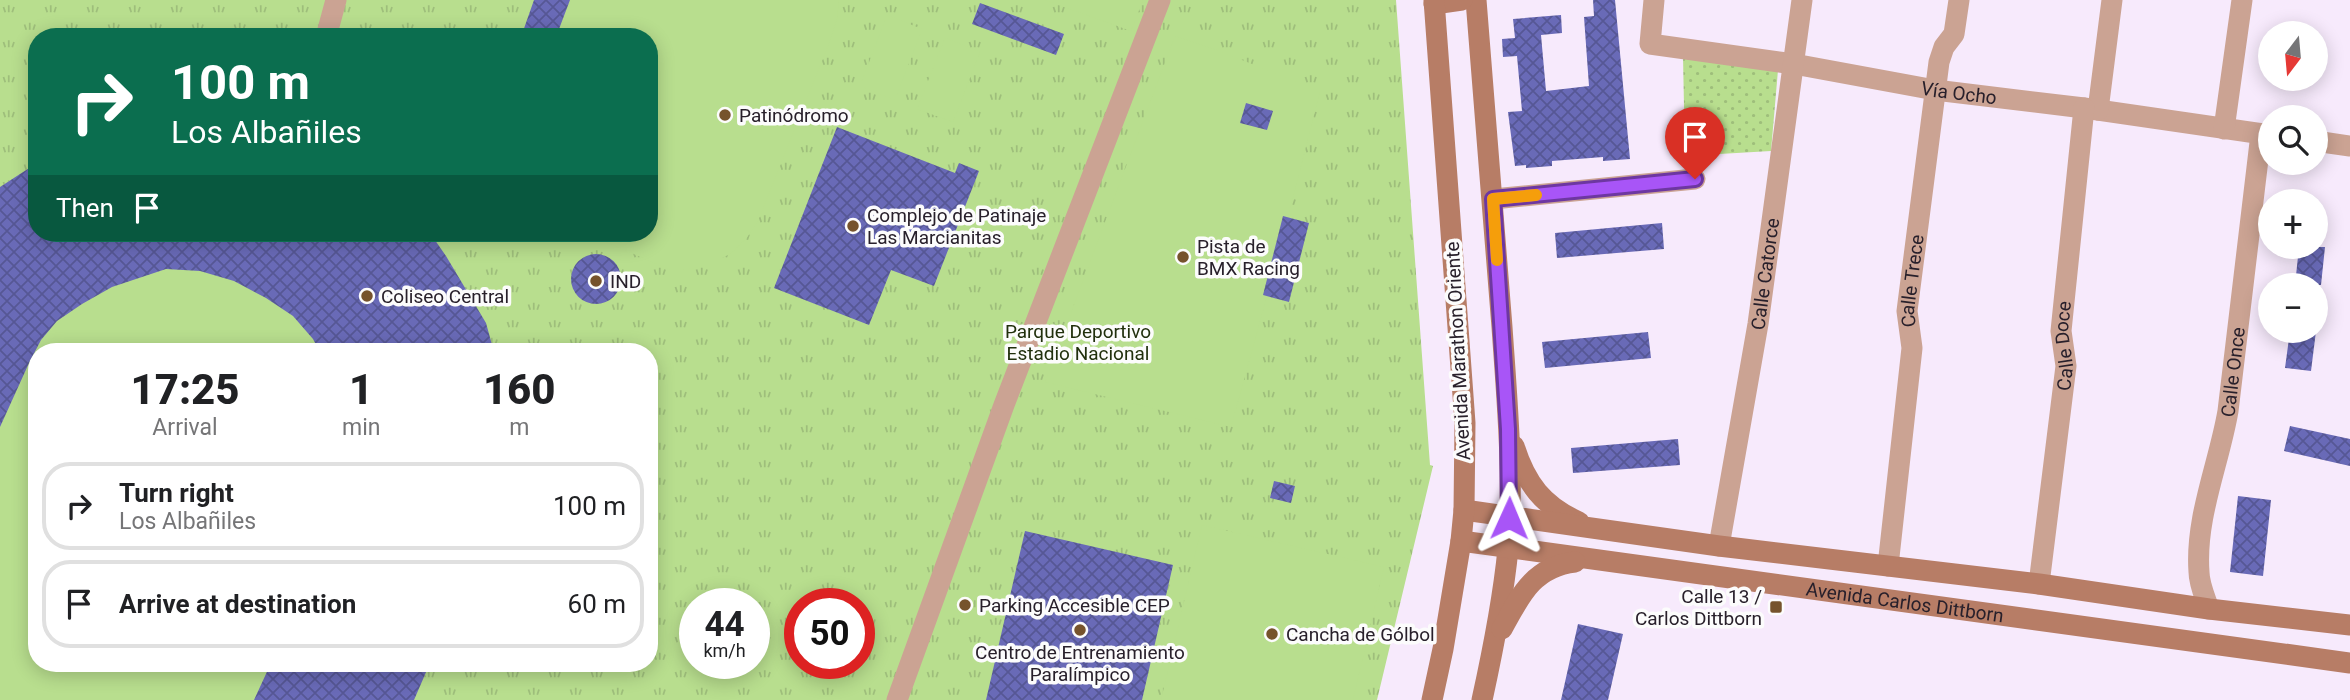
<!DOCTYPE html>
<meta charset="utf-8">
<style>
body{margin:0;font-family:Roboto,sans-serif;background:#f6f6f6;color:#202124;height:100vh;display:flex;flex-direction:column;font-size:26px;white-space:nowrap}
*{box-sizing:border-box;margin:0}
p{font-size:23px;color:#757577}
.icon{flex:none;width:38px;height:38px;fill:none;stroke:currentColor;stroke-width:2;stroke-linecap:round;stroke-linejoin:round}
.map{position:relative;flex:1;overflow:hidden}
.drawer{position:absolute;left:28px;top:343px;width:630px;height:329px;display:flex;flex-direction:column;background:#fff;border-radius:28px;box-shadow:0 4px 18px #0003}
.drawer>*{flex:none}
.top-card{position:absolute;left:28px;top:28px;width:630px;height:214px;border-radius:28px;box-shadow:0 4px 18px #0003;background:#0b6e4f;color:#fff;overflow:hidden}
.needle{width:46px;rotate:196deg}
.fabs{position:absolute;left:2258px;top:21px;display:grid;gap:14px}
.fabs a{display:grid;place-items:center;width:70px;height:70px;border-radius:50%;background:#fff;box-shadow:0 4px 18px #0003;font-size:35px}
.speed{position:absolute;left:679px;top:588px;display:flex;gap:14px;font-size:35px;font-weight:700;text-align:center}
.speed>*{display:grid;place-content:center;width:91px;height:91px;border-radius:50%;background:#fff;box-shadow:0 4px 18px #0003;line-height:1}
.speed small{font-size:18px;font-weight:400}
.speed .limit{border:10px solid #d22;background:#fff;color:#111}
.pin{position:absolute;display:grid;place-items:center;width:60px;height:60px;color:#fff;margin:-72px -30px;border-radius:50% 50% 50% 0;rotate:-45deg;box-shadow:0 0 7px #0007}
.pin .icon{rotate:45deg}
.me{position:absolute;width:77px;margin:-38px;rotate:1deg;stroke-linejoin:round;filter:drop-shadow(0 0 5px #0008)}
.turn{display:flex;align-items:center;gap:24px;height:147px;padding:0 28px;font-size:32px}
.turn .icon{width:91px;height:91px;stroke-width:2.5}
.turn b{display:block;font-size:49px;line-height:60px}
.then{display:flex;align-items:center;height:66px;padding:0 28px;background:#0003;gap:14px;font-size:26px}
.eta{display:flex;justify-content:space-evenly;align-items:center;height:119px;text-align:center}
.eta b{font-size:42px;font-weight:800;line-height:49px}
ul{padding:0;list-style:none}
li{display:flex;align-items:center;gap:21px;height:88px;margin:0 14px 10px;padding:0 14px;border:4px solid #e0e0e0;border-radius:28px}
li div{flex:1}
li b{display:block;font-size:26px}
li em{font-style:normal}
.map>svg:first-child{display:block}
.grass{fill:url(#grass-dots)}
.park{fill:url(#park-tufts);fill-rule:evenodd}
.pitch{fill:#b8de8e}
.building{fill:url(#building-cross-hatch)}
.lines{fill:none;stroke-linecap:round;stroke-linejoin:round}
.street{stroke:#cba393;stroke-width:21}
.secondary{stroke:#b77d66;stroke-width:21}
.route-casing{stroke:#6d37a1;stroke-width:18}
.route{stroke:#a855f7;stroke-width:12}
.slow{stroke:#f59e0b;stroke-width:12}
.poi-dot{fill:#76532c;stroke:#fcfcfc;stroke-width:2.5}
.labels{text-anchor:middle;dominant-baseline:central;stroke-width:7;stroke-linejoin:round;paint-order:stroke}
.street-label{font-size:19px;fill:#28202b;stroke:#fcfcfc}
.poi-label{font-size:19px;fill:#28202b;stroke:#fcfcfc;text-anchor:start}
.park-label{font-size:19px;fill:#21300d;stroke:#fcfcfc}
</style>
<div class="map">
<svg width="2350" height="700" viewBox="0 0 2350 700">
<defs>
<pattern id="grass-dots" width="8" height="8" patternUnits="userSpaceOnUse" patternTransform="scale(1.75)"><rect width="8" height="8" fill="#b8de8e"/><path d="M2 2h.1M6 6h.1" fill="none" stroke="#9ebe7b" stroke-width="1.8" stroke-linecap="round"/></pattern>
<pattern id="park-tufts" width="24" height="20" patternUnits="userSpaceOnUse" patternTransform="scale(1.75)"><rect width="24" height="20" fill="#b8de8e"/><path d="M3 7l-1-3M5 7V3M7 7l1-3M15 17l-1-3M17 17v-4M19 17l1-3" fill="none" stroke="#9ebe7b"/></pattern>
<pattern id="building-cross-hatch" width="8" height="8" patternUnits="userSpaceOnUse" patternTransform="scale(1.75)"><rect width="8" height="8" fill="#696ab7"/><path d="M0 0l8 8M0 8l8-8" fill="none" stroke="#565795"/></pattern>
</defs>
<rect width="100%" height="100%" fill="#f7eafc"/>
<path class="grass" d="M1683,56l95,14 -7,81 -86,5z"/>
<path class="park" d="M0,0h1396l34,465 3,1 -56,234h-1377zM37,37h612v196h-612zM37,352h612v311h-612zM695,604h59v59h-59zM800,604h59v59h-59z"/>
<path class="pitch" d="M571,0h268l-2,19 -9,27 -70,175 -12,18 -16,15 -24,12 -23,4h-13l-84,-37h63v-196h-91z
M1045,0h98l-12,31z
M887,15l35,14 -27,71 -35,-14z
M1175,36l42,14 103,41 -32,127 -25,77 4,1 -36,131 -186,-45z
M945,38l35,14 -27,70 -36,-13z
M37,163v70h393l16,23 40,67 8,29h-457v311h393l-16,37h-414v-513z
M1202,525l182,42 -31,133h-192z"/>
<path class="building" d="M534,0h36l-14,37h-35z
M1593,0h22l15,159 -27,2v-4l-51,4v5l-26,2v-3l-11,1 -7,-54 14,-1 -5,-55 -14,1 -1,-18 13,-1 -2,-19 48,-4 1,18 -21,2 5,56 43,-5 -5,-69 10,-1z
M980,3l84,31 -8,21 -84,-31z
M1246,103l27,8 -6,19 -27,-7z
M837,127l118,46 4,-10 20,8 -45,115 -43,-16 -22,55 -95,-37z
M37,163v70h393l16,23 40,67 8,29h-174l-7,-13 -20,-23 -27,-18 -32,-17 -34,-10 -34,-2 -54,18 -30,17 -25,17 -16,19 -12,23 -29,64v-240z
M1283,216l26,7 -20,79 -26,-7z
M1662,223l2,26 -107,9 -2,-25z
M2299,247h26l-4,38h-26z
M571 279a25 25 0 1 1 50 0a25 25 0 1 1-50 0Z
M2290,331h26l-5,40 -26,-3z
M1648,332l3,26 -106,10 -3,-26z
M2290,426l60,13v27l-66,-15z
M1678,439l2,26 -107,8 -2,-25z
M1274,481l21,5 -4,17 -21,-5z
M2238,496l33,4 -8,76 -33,-4z
M1025,531l148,34 -31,135h-156z
M1578,624l45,10 -15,66h-47z
M271,663h159l-16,37h-160z"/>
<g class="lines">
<g class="street">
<path id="s1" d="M1654,0l-4,44 144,20 141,26 149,18 186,27"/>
<path d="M326,37l10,-37"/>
<path d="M2098,110l14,-110"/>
<path d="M2224,129l18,-129"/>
<path d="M2315,141l35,5"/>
<path d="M1493,199l202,-20"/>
<path id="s2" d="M1719,546l39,-222 44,-324"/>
<path id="s3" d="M1888,566l24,-218 -5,-37 32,-249 5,-15 10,-13 5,-34"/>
<path id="s4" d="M2039,584l27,-218 -5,-35 23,-223"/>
<path id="s5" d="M2209,609c-4,-12 -10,-25 -10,-37 -4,-55 20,-108 29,-161l33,-277"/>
<path d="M897,700l107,-295 156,-405"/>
</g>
<g class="secondary">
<path d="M1476,0c9,109 18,218 26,327 5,74 12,148 6,222 -5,51 -15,101 -26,151"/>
<path d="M1434,4l28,-4"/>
<path d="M1514,446c12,38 29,60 65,76"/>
<path d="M1464,510l255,36 320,38 170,25 141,16"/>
<path id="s6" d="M1461,541l889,122"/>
<path d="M1502,629c18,-33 31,-62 73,-67"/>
<path d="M1432,700l11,-51 18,-108 3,-31 1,-87 -31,-423"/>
</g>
</g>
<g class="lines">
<g class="route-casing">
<path id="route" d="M1509,518l-1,-89 -15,-230 202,-20"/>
</g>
<use href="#route" class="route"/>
<path class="slow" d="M1497,260l-4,-61 43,-4"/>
</g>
<g class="poi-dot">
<circle cx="725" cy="115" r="7"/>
<circle cx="853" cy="226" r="7"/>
<circle cx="1183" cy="257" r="7"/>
<circle cx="596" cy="281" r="7"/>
<circle cx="367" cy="296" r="7"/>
<circle cx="965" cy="605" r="7"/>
<rect x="1769" y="600" width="14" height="14" rx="3.5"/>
<circle cx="1080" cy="630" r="7"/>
<circle cx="1272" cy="634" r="7"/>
</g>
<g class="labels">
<g class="street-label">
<text stroke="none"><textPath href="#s1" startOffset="357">Vía Ocho</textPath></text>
<text stroke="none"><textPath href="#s2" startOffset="276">Calle Catorce</textPath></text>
<text stroke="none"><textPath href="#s3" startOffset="287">Calle Trece</textPath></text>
<text stroke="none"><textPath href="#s4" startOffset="240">Calle Doce</textPath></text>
<text transform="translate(1458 351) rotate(-93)">Avenida Marathon Oriente</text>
<text stroke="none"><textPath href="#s5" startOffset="242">Calle Once</textPath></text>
<text stroke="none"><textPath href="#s6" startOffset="448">Avenida Carlos Dittborn</textPath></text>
</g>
<g class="poi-label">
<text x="739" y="115">Patinódromo</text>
<text x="867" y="215">Complejo de Patinaje<tspan x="867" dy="22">Las Marcianitas</tspan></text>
<text x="1197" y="246">Pista de<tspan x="1197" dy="22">BMX Racing</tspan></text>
<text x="610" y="281">IND</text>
<text x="381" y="296">Coliseo Central</text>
<text x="1762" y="596" text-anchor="end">Calle 13 /<tspan x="1762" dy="22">Carlos Dittborn</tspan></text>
<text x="979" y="605">Parking Accesible CEP</text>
<text x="1286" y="634">Cancha de Gólbol</text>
<text x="1080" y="652" text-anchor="middle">Centro de Entrenamiento<tspan x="1080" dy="22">Paralímpico</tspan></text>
</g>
<g class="park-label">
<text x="1078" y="331">Parque Deportivo<tspan x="1078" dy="22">Estadio Nacional</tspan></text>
</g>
</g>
</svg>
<div class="fabs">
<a><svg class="needle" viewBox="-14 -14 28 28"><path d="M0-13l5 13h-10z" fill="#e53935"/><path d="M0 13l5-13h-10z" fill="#757577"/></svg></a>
<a><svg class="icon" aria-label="search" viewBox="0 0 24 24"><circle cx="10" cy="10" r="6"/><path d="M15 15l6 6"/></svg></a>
<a>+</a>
<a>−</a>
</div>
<div class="speed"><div>44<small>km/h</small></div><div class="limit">50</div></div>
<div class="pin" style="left:1695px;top:179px;background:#d93025"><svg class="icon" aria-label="arrive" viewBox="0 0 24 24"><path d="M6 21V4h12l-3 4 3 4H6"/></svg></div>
<svg class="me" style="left:1509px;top:518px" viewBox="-20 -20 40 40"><path d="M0-17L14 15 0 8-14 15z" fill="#a855f7" stroke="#fff" stroke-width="4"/></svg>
<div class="top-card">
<div class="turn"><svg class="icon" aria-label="right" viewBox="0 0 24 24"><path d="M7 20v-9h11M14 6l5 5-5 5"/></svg><div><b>100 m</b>Los Albañiles</div></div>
<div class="then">Then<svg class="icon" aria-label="arrive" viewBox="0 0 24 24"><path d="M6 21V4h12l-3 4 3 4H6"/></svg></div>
</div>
<section class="drawer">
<div class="eta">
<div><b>17:25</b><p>Arrival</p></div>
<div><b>1</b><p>min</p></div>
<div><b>160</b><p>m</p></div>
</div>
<ul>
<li><svg class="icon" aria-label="right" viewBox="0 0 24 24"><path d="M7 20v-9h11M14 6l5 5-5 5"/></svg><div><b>Turn right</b><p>Los Albañiles</p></div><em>100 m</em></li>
<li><svg class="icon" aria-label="arrive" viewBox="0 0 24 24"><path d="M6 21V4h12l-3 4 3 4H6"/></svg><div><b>Arrive at destination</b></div><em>60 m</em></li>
</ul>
</section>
</div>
